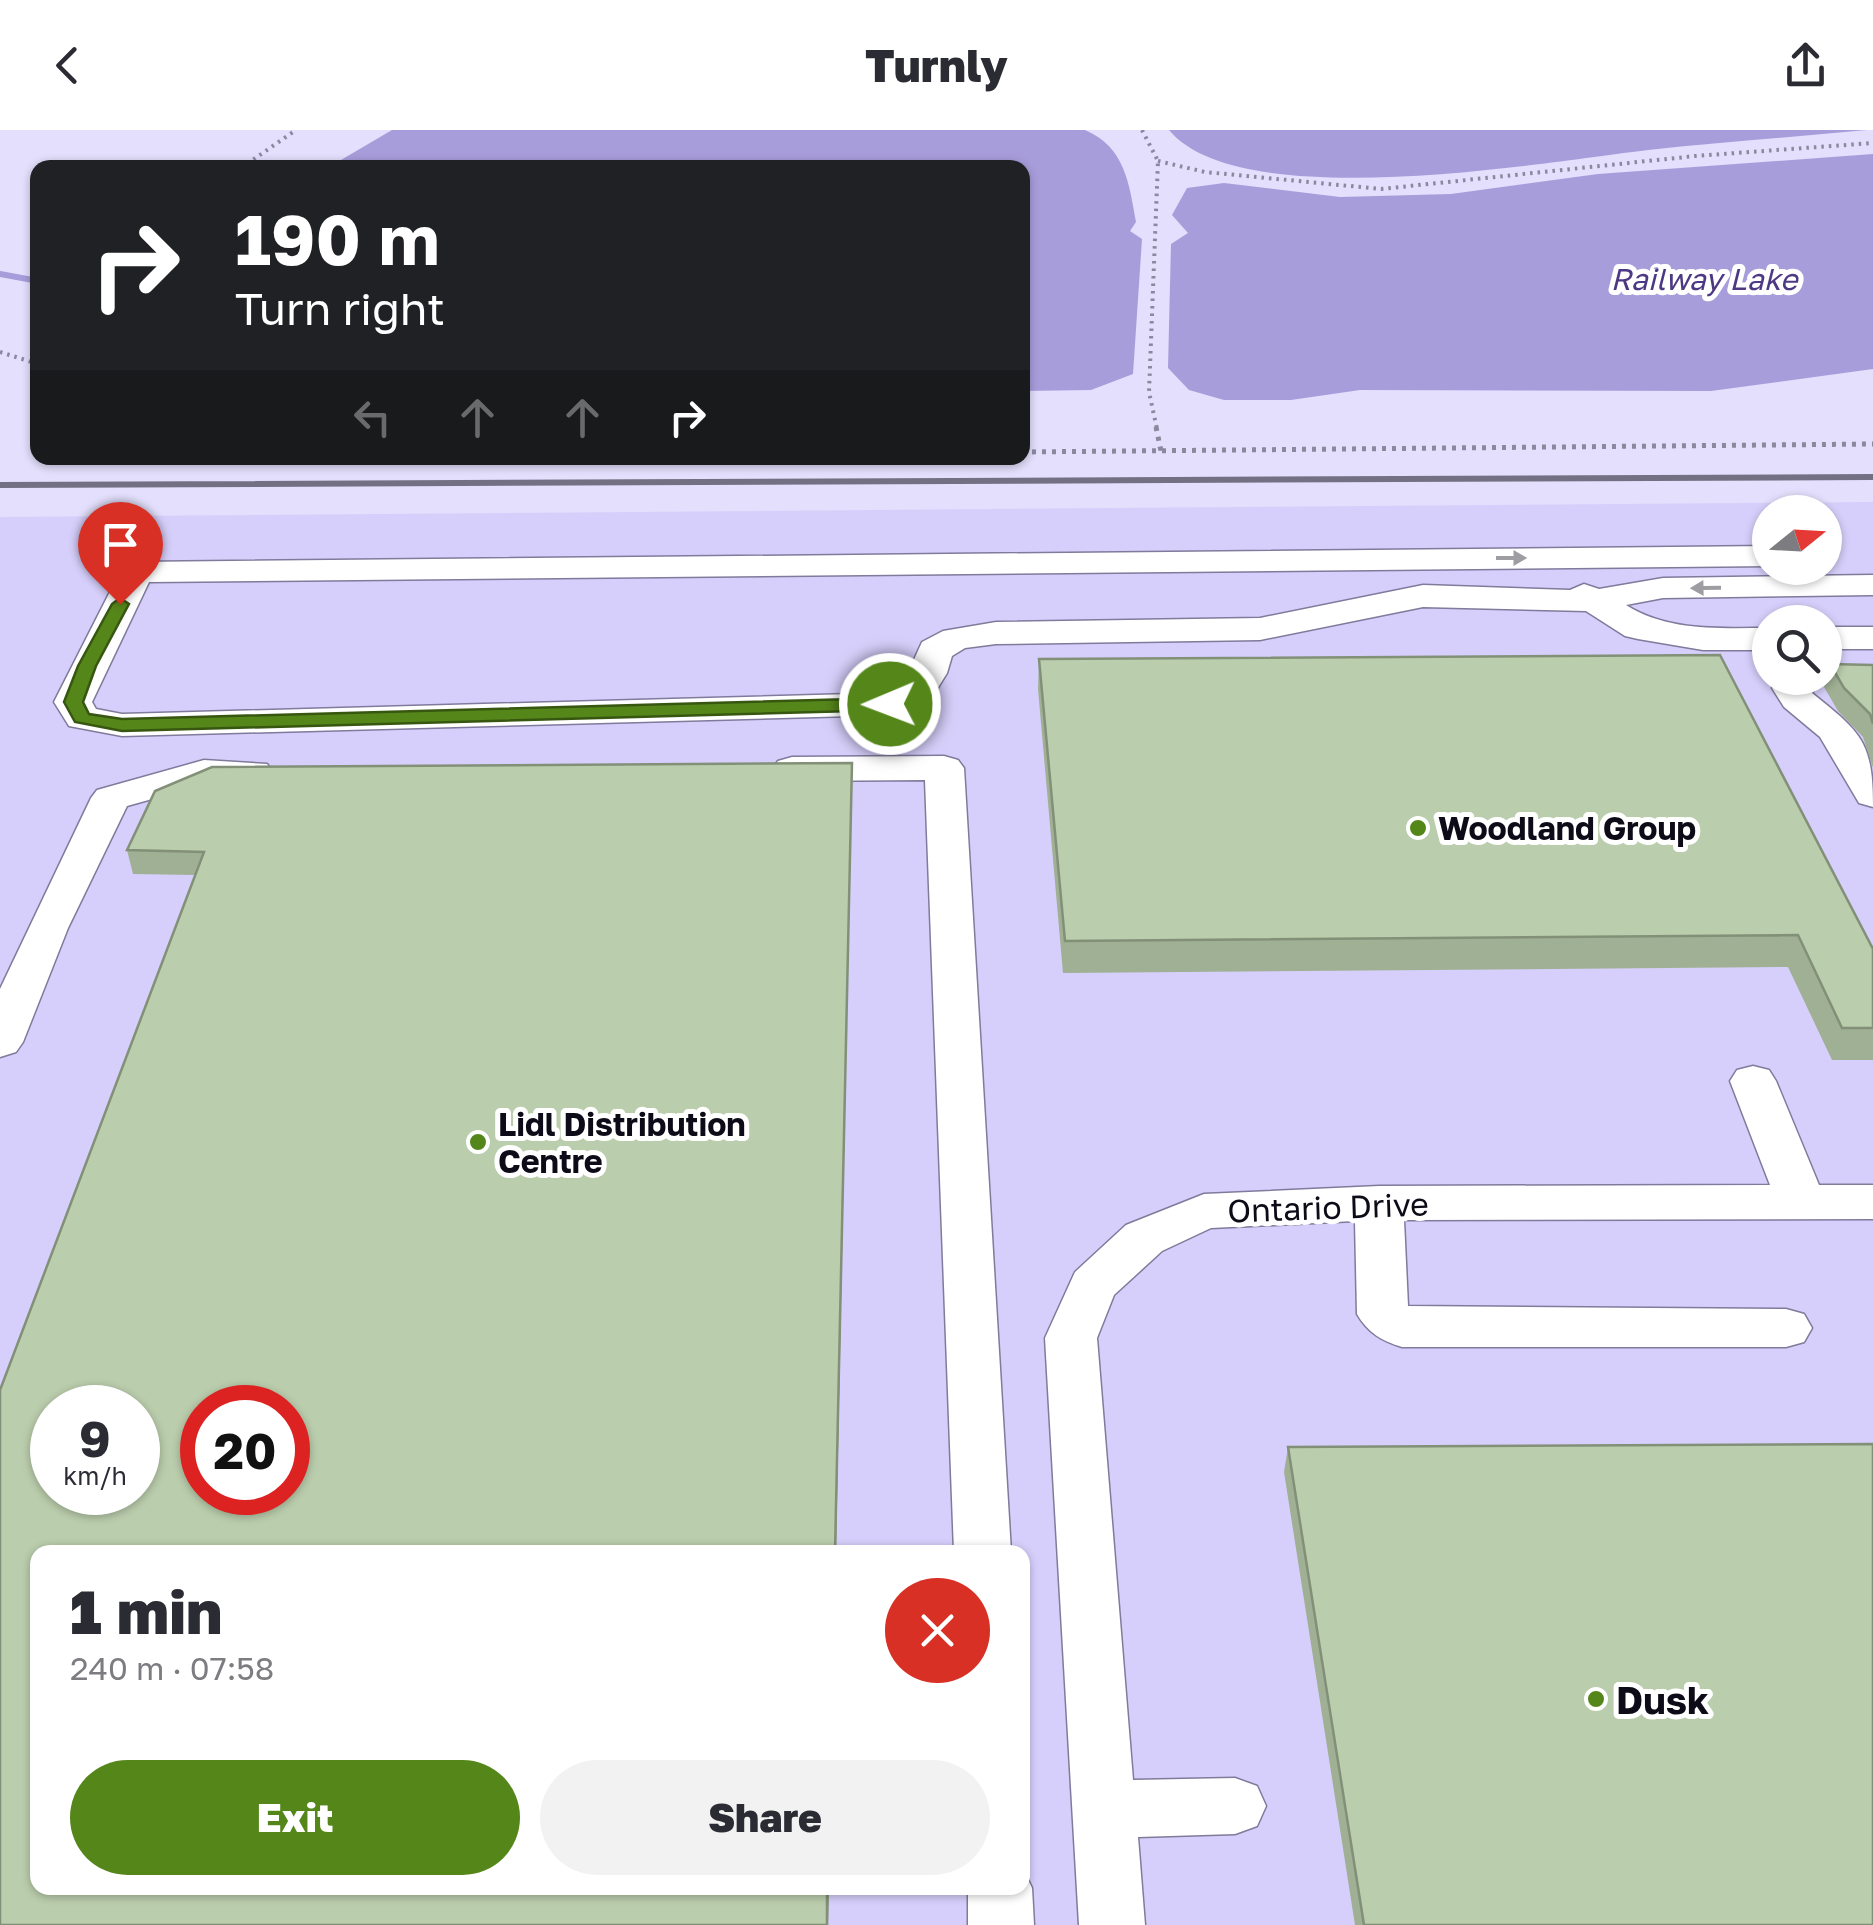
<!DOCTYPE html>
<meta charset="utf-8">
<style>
body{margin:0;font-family:"Golos Text",sans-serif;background:#f2f2f3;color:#2b2b33;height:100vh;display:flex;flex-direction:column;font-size:38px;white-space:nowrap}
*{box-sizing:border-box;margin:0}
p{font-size:32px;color:#7c7c81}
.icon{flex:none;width:55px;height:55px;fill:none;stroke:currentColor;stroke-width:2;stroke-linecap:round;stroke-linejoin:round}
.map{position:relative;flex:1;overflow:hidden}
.drawer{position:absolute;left:30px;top:1415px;width:1000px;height:350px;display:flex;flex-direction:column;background:#fff;border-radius:20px;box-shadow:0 2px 8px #0004}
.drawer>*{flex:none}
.guide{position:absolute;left:30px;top:30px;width:1000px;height:305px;border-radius:20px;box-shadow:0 2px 8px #0004;background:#202124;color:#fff;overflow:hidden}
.needle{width:65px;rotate:72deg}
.buttons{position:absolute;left:1752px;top:365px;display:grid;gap:20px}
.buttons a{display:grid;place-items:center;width:90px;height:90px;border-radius:50%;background:#fff;box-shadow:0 2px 8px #0004;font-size:50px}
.speed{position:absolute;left:30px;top:1255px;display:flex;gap:20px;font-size:50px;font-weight:700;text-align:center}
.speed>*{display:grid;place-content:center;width:130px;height:130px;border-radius:50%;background:#fff;box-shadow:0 2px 8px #0004;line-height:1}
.speed small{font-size:25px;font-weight:400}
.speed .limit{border:15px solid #d22;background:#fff;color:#111}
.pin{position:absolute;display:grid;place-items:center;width:85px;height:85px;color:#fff;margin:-102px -42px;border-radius:50% 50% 50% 0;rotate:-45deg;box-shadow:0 0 10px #0007}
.pin .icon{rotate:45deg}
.me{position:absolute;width:110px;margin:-55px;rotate:269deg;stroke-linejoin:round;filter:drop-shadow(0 0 8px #0008)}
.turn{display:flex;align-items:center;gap:35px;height:210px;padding:0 40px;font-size:45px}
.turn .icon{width:130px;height:130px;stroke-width:2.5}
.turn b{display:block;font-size:70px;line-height:85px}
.lanes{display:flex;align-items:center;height:95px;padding:0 40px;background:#0003;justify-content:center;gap:50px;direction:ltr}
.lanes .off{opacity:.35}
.round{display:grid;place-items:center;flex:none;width:105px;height:105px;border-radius:52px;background:#f2f2f3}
.overview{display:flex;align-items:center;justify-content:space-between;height:170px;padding:0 40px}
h1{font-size:60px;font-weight:800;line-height:75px}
.primary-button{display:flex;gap:20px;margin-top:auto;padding:20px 40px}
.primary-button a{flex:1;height:115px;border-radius:60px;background:#55861a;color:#fff;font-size:40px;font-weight:800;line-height:115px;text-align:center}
.primary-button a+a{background:#f2f2f3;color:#2b2b33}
header{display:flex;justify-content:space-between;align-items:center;height:130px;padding:0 40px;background:#fff;font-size:45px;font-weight:800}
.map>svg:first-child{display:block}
.built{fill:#d6cffb;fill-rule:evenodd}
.water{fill:#a89ddb}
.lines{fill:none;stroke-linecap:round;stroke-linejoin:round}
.stream{stroke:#a89ddb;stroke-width:6}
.minor-casing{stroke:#807a9b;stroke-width:3}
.path-far1{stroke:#8b889e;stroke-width:4;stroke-dasharray:2.5 5;stroke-linecap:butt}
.path{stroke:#8b889e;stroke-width:5;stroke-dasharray:4 6;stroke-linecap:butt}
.minor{fill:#fff;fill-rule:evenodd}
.rail{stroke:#737084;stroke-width:6}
.wall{fill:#a0b094;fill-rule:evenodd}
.shaded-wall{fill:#829078}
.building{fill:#bacdac;stroke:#829078;stroke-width:2.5;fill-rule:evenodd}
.oneway{fill:#9e9da2}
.route{fill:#55861a;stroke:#375711;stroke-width:2.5}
.poi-dot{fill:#55861a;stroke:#fff;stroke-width:4}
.labels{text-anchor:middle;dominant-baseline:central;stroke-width:10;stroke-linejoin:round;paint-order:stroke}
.far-water-label{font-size:30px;font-style:italic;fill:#4d3983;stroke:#fff}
.poi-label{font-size:32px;font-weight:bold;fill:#0d0b17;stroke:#fff;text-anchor:start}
.street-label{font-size:32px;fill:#0d0b17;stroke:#fff}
.near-poi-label{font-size:38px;font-weight:bold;fill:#0d0b17;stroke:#fff;text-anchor:start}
</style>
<header><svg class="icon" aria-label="back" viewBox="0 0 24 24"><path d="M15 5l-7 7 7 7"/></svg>Turnly<svg class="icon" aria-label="share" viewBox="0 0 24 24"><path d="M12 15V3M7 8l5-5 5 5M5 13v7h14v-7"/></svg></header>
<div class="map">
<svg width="1873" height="1795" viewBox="0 0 1873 1795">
<rect width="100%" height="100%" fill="#e3dffc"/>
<path class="built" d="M1873,372v1423h-1873v-1408zM1770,382h55v56h-55zM1770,492h55v56h-55zM52,1278h86v84h-86zM202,1278h86v84h-86zM38,1422h984v336h-984z"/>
<path class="water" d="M392,0h693c40,17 44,53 51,92l-6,9 12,8 -9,135 -42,16 -68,1 -1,-223 -693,-1z
M1169,0h698c-73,7 -146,12 -219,20 -103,12 -408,66 -479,-20z
M1873,24v215l-162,22 -351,-1 -69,10h-67l-35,-10 -21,-22 3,-124 17,-11 -16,-18 15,-27 37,-5 116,14 111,-3 147,-20z"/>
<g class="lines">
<path class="stream" d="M0,144l38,7"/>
<g class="minor-casing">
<path id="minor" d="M1770,416v20l-1621,16 -57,120 4,7 26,5 765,-21 14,-5 21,-46 21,-11 53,-9 264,-4 163,-33 147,5 14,-6 15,5 64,-11 210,-3v20l-210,3 -37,7c43,27 94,23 144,23v22h-67l-65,-11 -13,-3 -39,-25 -163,-4 -163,33 -264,4 -31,4 -13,8 -5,17 -19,31 -38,11 -768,21 -53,-10 -15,-24 66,-130 5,-7 12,-3z
M1825,497h48v22h-48z
M1781,548h41l-10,15c50,40 61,49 61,114l-14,-4 -39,-66 -36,-30 -12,-19z
M944,626l14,4 6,8 47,784h-57l-29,-772 -133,1 -14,-4 -6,-8 6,-8 14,-4z
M204,630l63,4 6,8 -6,8 -61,4 -79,22 -59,122 -45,114 -7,10 -16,5v-68l91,-191 6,-8z
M1753,936l16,4 7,11 43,104h54v34l-469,1 4,86 378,3 18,5 8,14 -8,14 -18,5h-384c-20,-6 -34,-14 -45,-33l-2,-93 -144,7 -49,23 -48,44 -17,43 36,442 102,-2 22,8 9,20 -9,20 -22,8 -97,3 7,88h-66l-34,-587 30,-66 51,-47 78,-31 175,-8 391,-1 -40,-104 7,-11z
M1022,1737l10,21 2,37h-66v-37h54z"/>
</g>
<path class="path-far1" d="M1142,0l16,31 -9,231 8,37
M1158,31l47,11 176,17 314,-33 178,-13
M241,38l55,-38
M0,222l38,12"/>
<path class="path" d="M1156,297l5,24
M1022,322l851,-8"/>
<use href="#minor" class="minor"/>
<path class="rail" d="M0,355l1873,-8"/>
</g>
<path class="wall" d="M1039,529l834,290v111h-41l-44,-93 -725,6 -25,-284z
M1830,534l43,1v103l-10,-31 -25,-26 -14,-24z
M852,633l-16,789h-798v336h791l-1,37h-828v-535l195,-515 -62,-1 -6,-24 28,-59 57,-24zM52,1278h86v84h-86zM202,1278h86v84h-86z
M1288,1317l585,478h-518l-71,-453z"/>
<path class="shaded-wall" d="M852,633l-16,789h-1z
M827,1758h2l-1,37h-1z"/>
<path class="building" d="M1720,525l153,294v79h-31l-44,-93 -733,6 -26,-282z
M1830,534l43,1v59l-3,-10 -26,-26z
M852,633l-17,789h-797v336h789v37h-827v-535l204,-538 -77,-2 28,-59 57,-24zM52,1278h86v84h-86zM202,1278h86v84h-86z
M1873,1314v481h-509l-76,-478z"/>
<defs><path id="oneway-solid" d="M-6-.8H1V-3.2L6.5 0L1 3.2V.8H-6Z" transform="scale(2.5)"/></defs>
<g class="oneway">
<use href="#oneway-solid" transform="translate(1511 428)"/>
<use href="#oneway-solid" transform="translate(1706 458) rotate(179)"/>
</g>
<path class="route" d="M120,468l9,6 -33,62 -13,36 6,12 33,5 768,-21 9,6 -9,6 -768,21 -47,-9 -11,-20 14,-36 34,-62z"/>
<g class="poi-dot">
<circle cx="1418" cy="698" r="10"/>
<circle cx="478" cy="1012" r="10"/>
<circle cx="1596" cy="1569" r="10"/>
</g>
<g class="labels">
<g class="far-water-label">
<text x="1704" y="149">Railway Lake</text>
</g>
<g class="poi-label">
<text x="1438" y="698">Woodland Group</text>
<text x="498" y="994">Lidl Distribution<tspan x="498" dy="37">Centre</tspan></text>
</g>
<g class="street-label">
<text transform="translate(1328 1077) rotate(-2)">Ontario Drive</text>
</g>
<g class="near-poi-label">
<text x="1616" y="1569">Dusk</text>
</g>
</g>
</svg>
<div class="buttons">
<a><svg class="needle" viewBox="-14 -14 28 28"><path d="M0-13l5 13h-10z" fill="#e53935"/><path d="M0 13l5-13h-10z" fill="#7c7c81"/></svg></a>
<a><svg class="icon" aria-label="search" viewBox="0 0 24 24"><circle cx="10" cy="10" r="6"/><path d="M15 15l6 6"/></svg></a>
</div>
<div class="speed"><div>9<small>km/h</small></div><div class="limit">20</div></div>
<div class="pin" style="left:120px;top:474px;background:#d93025"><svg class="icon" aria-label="arrive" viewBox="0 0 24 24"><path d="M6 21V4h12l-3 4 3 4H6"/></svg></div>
<svg class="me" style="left:890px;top:574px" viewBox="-20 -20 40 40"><circle r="17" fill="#55861a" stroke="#fff" stroke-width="3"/><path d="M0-11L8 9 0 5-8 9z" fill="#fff"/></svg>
<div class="guide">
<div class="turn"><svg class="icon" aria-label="right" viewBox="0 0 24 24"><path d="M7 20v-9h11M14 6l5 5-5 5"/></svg><div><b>190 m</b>Turn right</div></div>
<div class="lanes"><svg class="icon off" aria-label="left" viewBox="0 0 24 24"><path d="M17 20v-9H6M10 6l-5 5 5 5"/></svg><svg class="icon off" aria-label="ahead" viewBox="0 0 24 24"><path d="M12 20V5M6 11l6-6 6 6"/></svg><svg class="icon off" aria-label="ahead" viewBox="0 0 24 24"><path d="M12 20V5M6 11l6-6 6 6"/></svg><svg class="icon" aria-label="right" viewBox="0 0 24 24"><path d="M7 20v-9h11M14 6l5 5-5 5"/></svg></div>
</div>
<section class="drawer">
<div class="overview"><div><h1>1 min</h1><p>240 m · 07:58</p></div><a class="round" style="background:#d93025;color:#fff"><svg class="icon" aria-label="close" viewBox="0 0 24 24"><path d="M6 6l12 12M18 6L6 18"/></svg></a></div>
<div class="primary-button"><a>Exit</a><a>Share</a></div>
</section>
</div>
